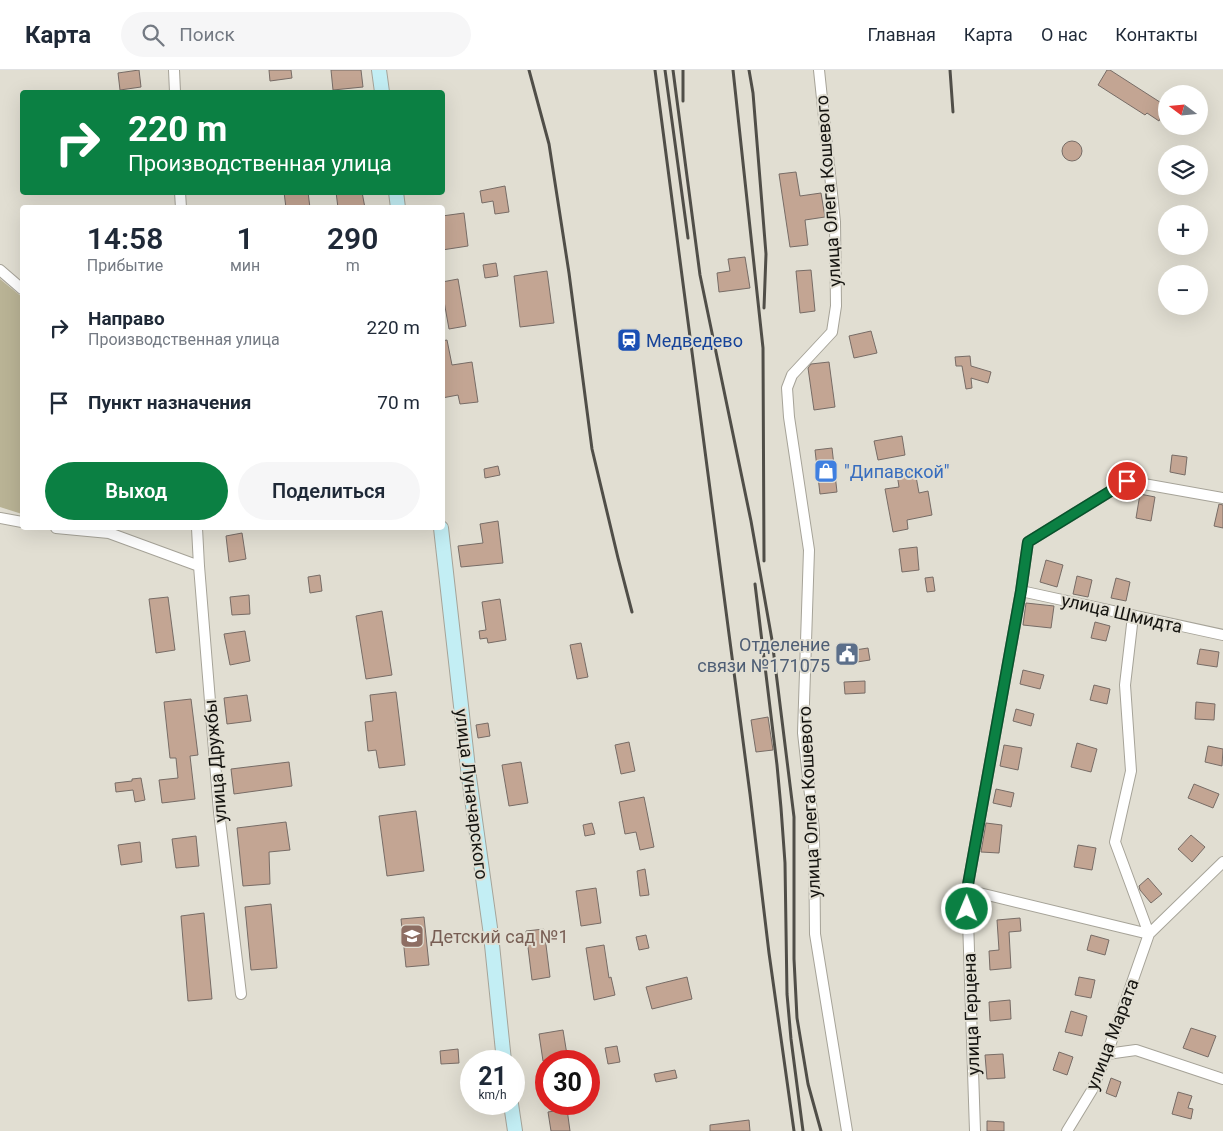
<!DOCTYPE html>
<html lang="ru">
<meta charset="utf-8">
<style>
body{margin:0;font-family:Roboto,sans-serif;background:#f6f6f7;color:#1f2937;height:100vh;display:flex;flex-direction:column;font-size:19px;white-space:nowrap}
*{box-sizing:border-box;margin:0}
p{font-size:16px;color:#747a83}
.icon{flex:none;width:28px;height:28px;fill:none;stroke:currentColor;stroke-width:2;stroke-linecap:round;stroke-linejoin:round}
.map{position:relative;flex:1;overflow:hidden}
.drawer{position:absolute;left:20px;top:135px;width:425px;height:325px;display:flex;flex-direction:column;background:#fff;border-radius:5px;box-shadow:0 5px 20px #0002}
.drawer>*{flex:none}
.top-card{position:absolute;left:20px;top:20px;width:425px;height:105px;border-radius:5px;box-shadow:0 5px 20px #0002;background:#0b8043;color:#fff;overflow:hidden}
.needle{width:32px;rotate:286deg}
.buttons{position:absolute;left:1158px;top:15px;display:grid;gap:10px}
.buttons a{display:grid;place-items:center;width:50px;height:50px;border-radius:50%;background:#fff;box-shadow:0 5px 20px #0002;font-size:25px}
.speed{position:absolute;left:460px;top:980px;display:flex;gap:10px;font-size:25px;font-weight:700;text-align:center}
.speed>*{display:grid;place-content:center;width:65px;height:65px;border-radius:50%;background:#fff;box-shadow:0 5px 20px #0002;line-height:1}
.speed small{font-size:12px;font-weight:400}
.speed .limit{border:8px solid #d22;background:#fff;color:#111}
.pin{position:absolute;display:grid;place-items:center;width:42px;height:42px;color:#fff;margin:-21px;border:2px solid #fff;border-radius:50%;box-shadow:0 1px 5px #0007}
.me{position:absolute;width:55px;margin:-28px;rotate:1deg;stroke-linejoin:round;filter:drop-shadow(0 0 4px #0008)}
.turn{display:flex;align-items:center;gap:18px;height:105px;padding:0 25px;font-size:22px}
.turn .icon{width:65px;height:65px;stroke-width:2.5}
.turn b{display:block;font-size:35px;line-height:42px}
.eta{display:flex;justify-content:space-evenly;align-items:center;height:85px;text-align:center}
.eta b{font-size:30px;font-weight:600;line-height:35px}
.primary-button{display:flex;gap:10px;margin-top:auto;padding:10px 25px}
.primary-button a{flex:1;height:58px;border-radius:30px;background:#0b8043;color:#fff;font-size:20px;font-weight:600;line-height:58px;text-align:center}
.primary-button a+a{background:#f6f6f7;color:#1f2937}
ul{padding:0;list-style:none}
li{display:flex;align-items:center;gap:15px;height:75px;padding:0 25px}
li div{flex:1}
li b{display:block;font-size:19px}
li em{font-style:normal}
header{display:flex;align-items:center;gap:30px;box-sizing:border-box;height:70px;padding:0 25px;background:#fff;border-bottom:1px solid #e0e1e3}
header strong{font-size:24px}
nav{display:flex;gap:28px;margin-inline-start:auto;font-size:18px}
.search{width:350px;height:45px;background:#f6f6f7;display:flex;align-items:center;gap:12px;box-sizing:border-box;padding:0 18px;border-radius:28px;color:#747a83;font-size:19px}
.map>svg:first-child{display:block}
.green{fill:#b9b395}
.building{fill:#c3a593;stroke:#776c66}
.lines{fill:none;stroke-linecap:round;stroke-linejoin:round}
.street-casing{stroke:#a6a398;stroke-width:12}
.secondary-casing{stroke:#a6a398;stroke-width:16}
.street{stroke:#fff;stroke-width:10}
.secondary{stroke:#c3eef4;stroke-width:14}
.rail{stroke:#504e48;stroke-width:3}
.route-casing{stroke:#07532c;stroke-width:12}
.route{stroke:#0b8043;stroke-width:9}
.labels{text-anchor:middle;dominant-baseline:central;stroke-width:4;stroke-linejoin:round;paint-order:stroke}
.street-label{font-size:18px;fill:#151410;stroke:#e1ded2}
.transit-label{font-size:18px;fill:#164399;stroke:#e1ded2;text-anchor:start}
.shop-label{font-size:18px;fill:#366cbe;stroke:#e1ded2;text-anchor:start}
.service-label{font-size:18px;fill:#4e5e75;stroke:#e1ded2;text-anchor:end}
.education-label{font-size:18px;fill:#785e54;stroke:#e1ded2;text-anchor:start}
</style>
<header>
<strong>Карта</strong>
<div class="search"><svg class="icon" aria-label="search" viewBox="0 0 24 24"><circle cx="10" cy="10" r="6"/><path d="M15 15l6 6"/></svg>Поиск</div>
<nav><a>Главная</a><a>Карта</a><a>О нас</a><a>Контакты</a></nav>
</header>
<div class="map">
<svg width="1223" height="1061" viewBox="0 0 1223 1061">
<rect width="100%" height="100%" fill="#e1ded2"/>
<path class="green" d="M0,209l22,18v217l-22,-7z"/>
<path class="building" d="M139,0l2,17 -21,3 -2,-17z
M269,0h22l1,8 -22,3z
M331,0h30l2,17 -30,3z
M1107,0h3l56,36 -7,15 -12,-8 -2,2 -47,-30z
M1062 81a10 10 0 1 1 20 0a10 10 0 1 1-20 0Z
M796,102l4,24 21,-3 4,24 -20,3 3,25 -18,2 -11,-73z
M505,116l4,26 -14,2 -2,-13 -11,2 -2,-12z
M284,122h24l2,16h-24z
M336,122h26l3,16h-27z
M464,143l4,33 -26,4v-34z
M745,187l5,31 -31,4 -2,-19 13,-2 -2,-12z
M496,193l2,13 -13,2 -2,-13z
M811,200l4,41 -15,2 -4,-42z
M547,201l7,52 -34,4 -6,-51z
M458,209l8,47 -17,3 -7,-39v-8z
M871,261l6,22 -23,5 -5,-22z
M447,270l5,25 20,-3 6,40 -18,2 -2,-9 -16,3v-57z
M970,286l1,10 20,6 -3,11 -17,-5 1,10 -6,1 -4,-23h-6l-1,-9z
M829,292l6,45 -21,3 -6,-42 3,-4z
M902,366l3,19 -27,5 -4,-19z
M832,378l5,44 -17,2 -5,-44z
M1172,385l15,2 -2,18 -15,-3z
M498,396l2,9 -15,3 -1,-9z
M915,401l4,22 9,-2 4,24 -25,5 1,9 -15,3 -8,-43 14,-2 -2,-13z
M1140,424l15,3 -4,24 -15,-3z
M1219,434l4,1v23l-9,-2z
M498,451l5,42 -42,4 -3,-21 25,-3 -3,-19z
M242,463l4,26 -17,3 -3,-26z
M917,477l2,23 -17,2 -3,-23z
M1046,490l17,5 -6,22 -17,-5z
M320,505l2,16 -12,2 -2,-16z
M1077,506l15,4 -4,17 -15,-3z
M933,507l2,14 -8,1 -2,-14z
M1116,508l14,4 -4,19 -15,-3z
M249,525l1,19 -18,1 -2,-18z
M168,527l7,53 -19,3 -7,-54z
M500,529l6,41 -18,3 -1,-5 -7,1 -1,-8 7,-1 -4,-28z
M1026,533l28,3 -3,22 -28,-3z
M382,541l10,64 -26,4 -10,-63z
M1095,552l15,4 -4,15 -15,-3z
M245,561l5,30 -20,4 -6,-31z
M581,573l7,34 -11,2 -7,-34z
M868,578l2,12 -26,4 -2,-12z
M1200,579l19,3 -2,15 -20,-3z
M1023,600l21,5 -4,14 -20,-5z
M865,611v12l-20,1 -1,-12z
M1094,615l16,4 -3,15 -17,-4z
M396,622l9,73 -26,3 -3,-18 -8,1 -3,-29 8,-1 -3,-26z
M247,625l4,26 -24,3 -3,-26z
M191,629l7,56 -8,1 5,43 -33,4 -3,-23 19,-2 -2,-20h-6l-6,-56z
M1196,632l19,2 -1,16 -19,-1z
M1016,639l18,5 -3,12 -18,-5z
M768,647l5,33 -17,2 -5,-32z
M488,653l2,13 -12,2 -2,-13z
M629,672l6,29 -14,3 -6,-29z
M1077,673l20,6 -6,23 -20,-5z
M1004,675l18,3 -4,22 -18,-4z
M1208,676l15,3 -1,17 -17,-4z
M289,692l3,24 -58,8 -3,-25z
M521,692l7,41 -19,3 -7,-41z
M141,708l4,22 -10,2 -2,-12 -17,2 -1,-9 17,-2v-2z
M1194,714l25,10 -6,14 -25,-10z
M996,719l18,4 -3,14 -18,-4z
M644,727l10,50 -14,3 -4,-18 -11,2 -6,-32z
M416,741l8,60 -37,5 -8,-60z
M286,752l4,28 -21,2 1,32 -27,2 -6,-58z
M592,753l3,11 -10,2 -2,-11z
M986,753l16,2 -3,28 -18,-1z
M1191,765l14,12 -13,15 -14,-13z
M196,766l3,30 -23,2 -4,-29z
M140,772l2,20 -21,3 -3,-20z
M1078,775l18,3 -4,22 -18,-3z
M645,799l4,26 -9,1 -3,-25z
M1148,808l14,16 -11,9 -11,-13 -1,-4z
M596,818l5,35 -20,3 -5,-35z
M271,834l6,64 -26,2 -6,-63z
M204,843l8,86 -24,2 -7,-85z
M424,847l5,48 -23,2 -5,-48z
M1020,848l1,13 -12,1 2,36 -21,2 -1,-19 10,-1 -2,-30z
M544,859l6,48 -18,3 -6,-49z
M646,865l3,13 -10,2 -3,-13z
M1091,865l18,5 -4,15 -18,-5z
M604,875l5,33 2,-1 4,18 -21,5 -8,-52z
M687,907l5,22 -40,10 -6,-22z
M1079,907l16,3 -4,18 -16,-3z
M1010,930l1,19 -21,2 -1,-19z
M1071,941l16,5 -5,20 -17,-4z
M1191,958l25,8 -8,21 -25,-9z
M563,960l5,31h-25l-4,-27z
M617,976l3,16 -12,2 -3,-16z
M458,979l1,14 -18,1 -1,-13z
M1059,982l14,5 -6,18 -14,-5z
M1003,984l2,24 -18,1 -2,-24z
M675,1000l2,8 -21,4 -2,-8z
M1111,1008l10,4 -5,15 -10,-4z
M1178,1022l14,4 -4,12 5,1 -2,10 -19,-5z
M567,1039l3,22h-19l-3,-19z
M749,1050l1,11h-40v-6z
M987,1051l17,1v9h-17z"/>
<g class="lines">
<g class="street-casing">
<path id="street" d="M174,0l1,22
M819,0l16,152 1,84 -4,26 -40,43 -5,13 2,29 20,133 -6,183 11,97 1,104 32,197
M180,122l1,16
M0,200l22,19
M0,448l22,4
M56,458l53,5 90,33
M197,458l2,38 20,246 22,182
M1021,521l202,44
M1133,546l-8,69 6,86 -16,71 34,92
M967,820l182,44
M1107,984l29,-4 87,29
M975,1061l-8,-241 54,-299 7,-49 99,-61 96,17
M1067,1061l25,-41 15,-36 42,-120 74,-72"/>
</g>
<g class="secondary-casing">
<path id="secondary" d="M379,0l3,22
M396,122l2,16
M441,458l28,249 22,158 13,126
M511,1034l4,27"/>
</g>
<use href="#street" class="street"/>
<use href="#secondary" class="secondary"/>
<path class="rail" d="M529,0l20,74 20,129 23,176 26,109 14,54
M655,0l95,724 19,159 25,178
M665,0l23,168
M673,0l27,205 51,246 21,119 22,177v142l3,59 11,66 13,47
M683,0v31
M733,0l30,278 1,213
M749,0l4,23 13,161 -2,54
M950,0l3,42
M755,514l22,181 4,43 4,55 2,131 4,45 12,92"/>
</g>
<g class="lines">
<g class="route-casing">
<path id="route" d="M967,839v-19l54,-299 7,-49 99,-61"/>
</g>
<use href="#route" class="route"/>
</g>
<defs>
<g id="station-square" transform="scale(1.25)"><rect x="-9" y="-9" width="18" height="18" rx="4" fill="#1a4fb4" stroke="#e1ded2"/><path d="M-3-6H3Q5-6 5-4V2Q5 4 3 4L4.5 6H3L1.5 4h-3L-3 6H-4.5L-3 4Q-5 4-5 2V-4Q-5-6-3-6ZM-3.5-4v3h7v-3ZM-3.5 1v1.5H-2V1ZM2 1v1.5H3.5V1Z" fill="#fff"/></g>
<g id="shop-square" transform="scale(1.25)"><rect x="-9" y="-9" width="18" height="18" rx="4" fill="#3f7fe0" stroke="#e1ded2"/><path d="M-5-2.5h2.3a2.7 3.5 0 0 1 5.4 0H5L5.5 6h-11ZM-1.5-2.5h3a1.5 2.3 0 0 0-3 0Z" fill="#fff"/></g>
<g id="civic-square" transform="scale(1.25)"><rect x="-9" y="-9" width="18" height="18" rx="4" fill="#5c6f8a" stroke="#e1ded2"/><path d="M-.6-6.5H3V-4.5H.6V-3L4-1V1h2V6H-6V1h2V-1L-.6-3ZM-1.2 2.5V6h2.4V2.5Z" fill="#fff"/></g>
<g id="school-square" transform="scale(1.25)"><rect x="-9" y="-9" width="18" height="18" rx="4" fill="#8d6e63" stroke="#e1ded2"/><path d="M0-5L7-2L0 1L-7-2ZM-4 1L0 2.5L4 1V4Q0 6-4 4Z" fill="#fff"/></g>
</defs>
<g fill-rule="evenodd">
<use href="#station-square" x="629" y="270"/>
<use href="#shop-square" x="826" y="401"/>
<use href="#civic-square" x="847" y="584"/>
<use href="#school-square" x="412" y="866"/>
</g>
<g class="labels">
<g class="street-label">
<text transform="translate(828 121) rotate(-94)">улица Олега Кошевого</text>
<text transform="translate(1122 543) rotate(13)">улица Шмидта</text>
<text transform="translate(215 691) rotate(-95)">улица Дружбы</text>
<text transform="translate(472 724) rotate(83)">улица Луначарского</text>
<text transform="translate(809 732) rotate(-93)">улица Олега Кошевого</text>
<text transform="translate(971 944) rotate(-92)">улица Герцена</text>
<text transform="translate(1112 964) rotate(-69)">улица Марата</text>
</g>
<g class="transit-label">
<text x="646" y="270">Медведево</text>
</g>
<g class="shop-label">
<text x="844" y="401">"Дипавской"</text>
</g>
<g class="service-label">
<text x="830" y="574">Отделение<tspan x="830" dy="21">связи №171075</tspan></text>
</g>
<g class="education-label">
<text x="430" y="866">Детский сад №1</text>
</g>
</g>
</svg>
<div class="buttons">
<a><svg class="needle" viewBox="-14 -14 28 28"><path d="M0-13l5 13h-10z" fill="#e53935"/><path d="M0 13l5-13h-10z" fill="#747a83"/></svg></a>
<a><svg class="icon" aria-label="layers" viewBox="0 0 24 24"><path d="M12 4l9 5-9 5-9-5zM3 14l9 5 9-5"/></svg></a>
<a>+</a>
<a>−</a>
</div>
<div class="speed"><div>21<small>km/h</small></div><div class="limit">30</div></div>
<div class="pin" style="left:1127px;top:411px;background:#d93025"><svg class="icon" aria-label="arrive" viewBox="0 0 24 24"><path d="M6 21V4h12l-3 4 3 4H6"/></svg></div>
<svg class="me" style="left:967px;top:839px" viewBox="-20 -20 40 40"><circle r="17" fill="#0b8043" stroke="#fff" stroke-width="3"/><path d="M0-11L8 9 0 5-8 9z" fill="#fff"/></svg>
<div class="top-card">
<div class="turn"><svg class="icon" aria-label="right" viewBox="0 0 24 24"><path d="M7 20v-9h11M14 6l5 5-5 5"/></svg><div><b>220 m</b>Производственная улица</div></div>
</div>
<section class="drawer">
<div class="eta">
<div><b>14:58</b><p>Прибытие</p></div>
<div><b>1</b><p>мин</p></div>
<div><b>290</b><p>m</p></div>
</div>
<ul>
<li><svg class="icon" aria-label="right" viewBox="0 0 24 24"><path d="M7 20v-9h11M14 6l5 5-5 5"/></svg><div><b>Направо</b><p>Производственная улица</p></div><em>220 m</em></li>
<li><svg class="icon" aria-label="arrive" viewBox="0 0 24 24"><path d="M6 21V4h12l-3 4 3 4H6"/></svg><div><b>Пункт назначения</b></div><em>70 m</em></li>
</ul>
<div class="primary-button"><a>Выход</a><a>Поделиться</a></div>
</section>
</div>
